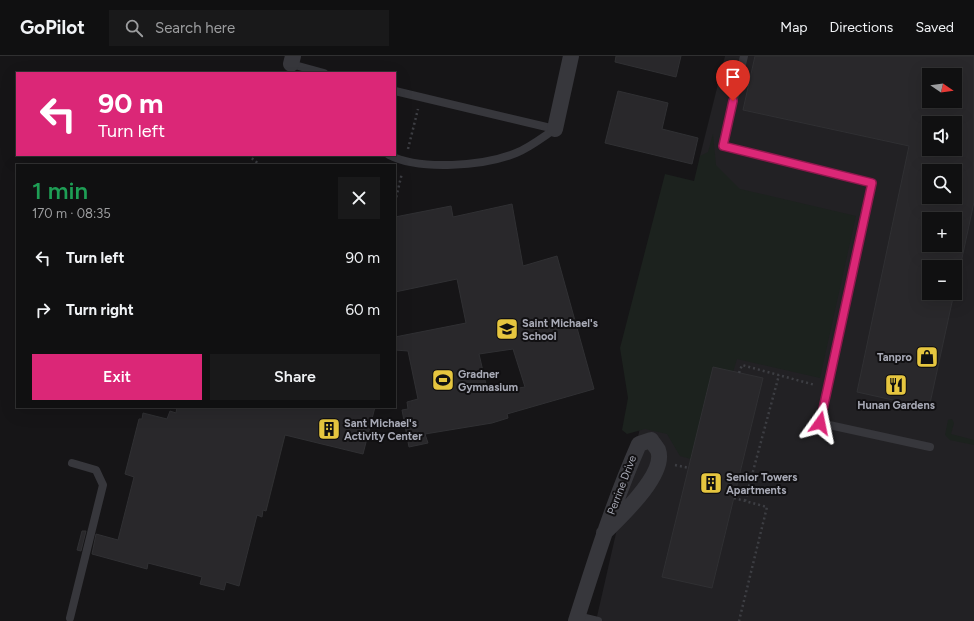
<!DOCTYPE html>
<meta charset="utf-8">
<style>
body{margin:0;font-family:Figtree,sans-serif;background:#19191a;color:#f1f3f6;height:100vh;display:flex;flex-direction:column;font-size:15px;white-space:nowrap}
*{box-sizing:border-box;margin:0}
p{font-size:13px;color:#9c9d9f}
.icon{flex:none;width:22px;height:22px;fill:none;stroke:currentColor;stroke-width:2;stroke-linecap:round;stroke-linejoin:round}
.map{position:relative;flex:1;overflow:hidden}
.details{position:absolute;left:16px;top:108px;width:380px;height:244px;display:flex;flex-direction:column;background:#101011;border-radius:0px;box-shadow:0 4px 16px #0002,0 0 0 1px #303031}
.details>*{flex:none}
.guide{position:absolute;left:16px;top:16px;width:380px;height:84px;border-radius:0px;box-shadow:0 4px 16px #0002,0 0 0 1px #303031;background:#db2777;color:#fff;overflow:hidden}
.needle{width:26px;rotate:103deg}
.fabs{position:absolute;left:922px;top:12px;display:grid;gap:8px}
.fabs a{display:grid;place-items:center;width:40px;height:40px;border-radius:0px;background:#101011;box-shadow:0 4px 16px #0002,0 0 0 1px #303031;font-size:20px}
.pin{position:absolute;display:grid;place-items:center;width:34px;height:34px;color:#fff;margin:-41px -17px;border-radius:50% 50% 50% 0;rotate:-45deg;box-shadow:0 0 4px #0007}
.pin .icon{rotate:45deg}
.me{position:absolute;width:44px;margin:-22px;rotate:12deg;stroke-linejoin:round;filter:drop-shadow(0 0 3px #0008)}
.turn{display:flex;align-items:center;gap:14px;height:84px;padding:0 16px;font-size:18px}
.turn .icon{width:52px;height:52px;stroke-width:2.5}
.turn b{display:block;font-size:28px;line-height:34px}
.round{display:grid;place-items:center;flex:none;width:42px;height:42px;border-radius:0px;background:#19191a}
.overview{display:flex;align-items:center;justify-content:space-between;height:68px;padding:0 16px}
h1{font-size:24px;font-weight:600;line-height:30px;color:#1e9e55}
.button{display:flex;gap:8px;margin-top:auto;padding:8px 16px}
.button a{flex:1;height:46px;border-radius:0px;background:#db2777;color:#fff;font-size:16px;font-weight:600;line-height:46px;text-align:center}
.button a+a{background:#19191a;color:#f1f3f6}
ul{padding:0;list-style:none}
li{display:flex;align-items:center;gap:12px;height:52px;padding:0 16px}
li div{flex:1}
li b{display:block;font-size:15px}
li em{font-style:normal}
header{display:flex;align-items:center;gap:24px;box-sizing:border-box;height:56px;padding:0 20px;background:#101011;border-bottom:1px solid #303031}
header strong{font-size:19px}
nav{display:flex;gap:22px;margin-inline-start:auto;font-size:14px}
.search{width:280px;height:36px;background:#19191a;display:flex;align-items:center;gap:10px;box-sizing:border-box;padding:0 14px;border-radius:0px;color:#9c9d9f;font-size:15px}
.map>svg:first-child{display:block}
.built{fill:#222124;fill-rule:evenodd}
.green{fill:#1c221e}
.building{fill:#29282b;stroke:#303033;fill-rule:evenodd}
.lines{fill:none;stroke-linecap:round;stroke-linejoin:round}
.path{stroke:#3d3e43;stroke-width:2.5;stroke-dasharray:2 3;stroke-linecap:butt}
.service{stroke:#37373c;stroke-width:8}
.minor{stroke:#37373c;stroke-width:16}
.route-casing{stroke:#8e194d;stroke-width:10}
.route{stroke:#db2777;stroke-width:7}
.labels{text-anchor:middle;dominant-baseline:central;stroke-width:4;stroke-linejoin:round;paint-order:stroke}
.poi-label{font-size:11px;font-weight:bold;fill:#a8aab6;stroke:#111012;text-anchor:start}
.street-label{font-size:11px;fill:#a8aab6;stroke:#111012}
</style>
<header>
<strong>GoPilot</strong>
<div class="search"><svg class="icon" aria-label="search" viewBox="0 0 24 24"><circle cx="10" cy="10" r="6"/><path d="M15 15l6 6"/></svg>Search here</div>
<nav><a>Map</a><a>Directions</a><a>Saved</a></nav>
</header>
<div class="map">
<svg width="974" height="565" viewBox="0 0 974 565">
<rect width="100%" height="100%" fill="#161517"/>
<path class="built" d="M725,0h249v565h-378l100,-439 4,-26zM929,19h26v26h-26zM929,67h26v26h-26zM929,115h26v26h-26zM929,163h26v26h-26zM929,211h26v26h-26z"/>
<path class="green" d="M713,78l3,31 24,24 116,27 -36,162 -83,-19 -4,13 -42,87 -11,-3 -13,-22 -22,-5 -18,5 -5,-4 6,-32 -8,-50 45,-174 29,7 6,-25 8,-4z
M952,363l2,4 -3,11 23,6v5l-24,-5 -5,-5 3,-15z"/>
<path class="building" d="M616,0h65l-5,21 -61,-15z
M755,0h219v146l-19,89v-24h-26v26h25l-25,115 -72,-16 52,-246 -166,-36zM929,19h26v26h-26zM929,67h26v26h-26zM929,115h26v26h-26zM929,163h26v26h-26z
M618,35l50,12 -6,26 36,9 -6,26 -87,-21z
M512,148l11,62 34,-10 37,133 -87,25 1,4 -16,5 -67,11 3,9 -19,4 -7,-37 6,-1 -1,-7 11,-3 -10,-48 -13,-1v-13l71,-14 -9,-44 -62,13v-75l56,-11 2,11zM513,293l12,38 -37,6 -9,-39z
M713,311l50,11 -51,210 -50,-11z
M177,351h198l-12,47 -78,-19 -19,76 -3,-1 -1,7 -5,-2 -18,71 -13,-4 -2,8 -24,-6 2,-7 -54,-14 -1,6 -55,-15 4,-20 22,6 16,-63 -9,-3 14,-55h3l1,-6 24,6 3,-8 6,2z
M82,475h4l-5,20 -4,-1z"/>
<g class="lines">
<path class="path" d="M408,93l10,-40
M248,99l12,10
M395,146l7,-29
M739,317l3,-8 73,20
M675,409l14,3
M734,442l33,9 -28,114
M745,445l34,-126"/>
<path class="service" d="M744,0l-21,90 149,37 -52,240 110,24
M291,8l33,9
M395,35l160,38
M389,99c31,16 95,11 127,-2 13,-5 27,-16 39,-24
M577,560l21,5
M70,562l33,-133 -7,-15 -24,-7"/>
<path class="minor" d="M291,8l2,-8
M555,73l16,-73
M576,565c19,-60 38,-120 63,-177l12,-4c2,3 5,7 7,10 9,24 -38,67 -54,83"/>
</g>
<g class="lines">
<g class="route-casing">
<path id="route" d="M733,45l-10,45 149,37 -52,240"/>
</g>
<use href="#route" class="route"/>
</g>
<defs>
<g id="school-square" transform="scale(1.15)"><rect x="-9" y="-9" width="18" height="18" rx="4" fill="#e6c63f" stroke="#111012"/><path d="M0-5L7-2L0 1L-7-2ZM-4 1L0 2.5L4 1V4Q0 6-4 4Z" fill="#111"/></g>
<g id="shop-square" transform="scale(1.15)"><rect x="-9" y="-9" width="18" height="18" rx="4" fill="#e6c63f" stroke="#111012"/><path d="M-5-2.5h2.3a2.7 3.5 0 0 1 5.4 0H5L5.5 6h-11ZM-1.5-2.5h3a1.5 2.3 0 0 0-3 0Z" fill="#111"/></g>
<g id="stadium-square" transform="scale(1.15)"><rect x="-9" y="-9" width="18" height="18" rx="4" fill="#e6c63f" stroke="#111012"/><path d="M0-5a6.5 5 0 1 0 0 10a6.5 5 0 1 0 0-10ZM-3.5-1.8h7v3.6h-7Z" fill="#111"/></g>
<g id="restaurant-square" transform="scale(1.15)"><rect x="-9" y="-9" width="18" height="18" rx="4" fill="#e6c63f" stroke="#111012"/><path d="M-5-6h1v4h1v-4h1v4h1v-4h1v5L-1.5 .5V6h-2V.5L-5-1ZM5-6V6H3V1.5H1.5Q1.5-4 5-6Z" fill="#111"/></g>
<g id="building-square" transform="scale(1.15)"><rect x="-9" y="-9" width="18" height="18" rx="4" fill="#e6c63f" stroke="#111012"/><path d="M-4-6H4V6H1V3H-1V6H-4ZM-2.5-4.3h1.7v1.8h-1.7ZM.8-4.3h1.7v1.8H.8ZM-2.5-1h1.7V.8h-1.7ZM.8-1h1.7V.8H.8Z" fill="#111"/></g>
</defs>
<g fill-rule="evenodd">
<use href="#school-square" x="507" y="273"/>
<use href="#shop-square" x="927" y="301"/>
<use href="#stadium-square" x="443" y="324"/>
<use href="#restaurant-square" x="896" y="329"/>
<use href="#building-square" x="329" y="373"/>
<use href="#building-square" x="711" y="427"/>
</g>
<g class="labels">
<g class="poi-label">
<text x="522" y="267">Saint Michael's<tspan x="522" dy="13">School</tspan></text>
<text x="912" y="301" text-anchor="end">Tanpro</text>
<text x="458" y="318">Gradner<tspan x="458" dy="13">Gymnasium</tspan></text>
<text x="896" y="349" text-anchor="middle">Hunan Gardens</text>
<text x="344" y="367">Sant Michael's<tspan x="344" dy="13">Activity Center</tspan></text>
<text x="726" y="421">Senior Towers<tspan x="726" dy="13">Apartments</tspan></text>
</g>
<g class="street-label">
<text transform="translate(622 429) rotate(-69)">Perrine Drive</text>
</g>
</g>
</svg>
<div class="fabs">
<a><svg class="needle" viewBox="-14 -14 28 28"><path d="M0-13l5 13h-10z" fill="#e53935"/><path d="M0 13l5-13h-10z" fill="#9c9d9f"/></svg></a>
<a><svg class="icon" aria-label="sound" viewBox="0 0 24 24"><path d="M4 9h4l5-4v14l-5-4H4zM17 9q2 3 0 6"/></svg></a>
<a><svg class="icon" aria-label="search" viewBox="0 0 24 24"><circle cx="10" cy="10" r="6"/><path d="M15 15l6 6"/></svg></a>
<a>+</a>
<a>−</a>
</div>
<div class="pin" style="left:733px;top:45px;background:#d93025"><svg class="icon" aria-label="arrive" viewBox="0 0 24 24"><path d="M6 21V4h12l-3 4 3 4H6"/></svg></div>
<svg class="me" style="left:820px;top:367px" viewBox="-20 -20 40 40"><path d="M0-17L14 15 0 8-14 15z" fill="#db2777" stroke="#fff" stroke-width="4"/></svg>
<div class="guide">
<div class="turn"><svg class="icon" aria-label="left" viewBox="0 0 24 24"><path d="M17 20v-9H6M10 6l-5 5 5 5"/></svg><div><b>90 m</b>Turn left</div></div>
</div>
<section class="details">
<div class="overview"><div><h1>1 min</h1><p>170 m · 08:35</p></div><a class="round"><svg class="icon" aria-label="close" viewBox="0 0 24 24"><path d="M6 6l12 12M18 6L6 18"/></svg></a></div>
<ul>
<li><svg class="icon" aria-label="left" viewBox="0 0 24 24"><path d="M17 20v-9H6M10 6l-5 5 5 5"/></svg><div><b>Turn left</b></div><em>90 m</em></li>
<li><svg class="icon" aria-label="right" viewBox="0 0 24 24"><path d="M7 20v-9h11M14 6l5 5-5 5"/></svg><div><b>Turn right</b></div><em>60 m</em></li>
</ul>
<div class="button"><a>Exit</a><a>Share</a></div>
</section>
</div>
